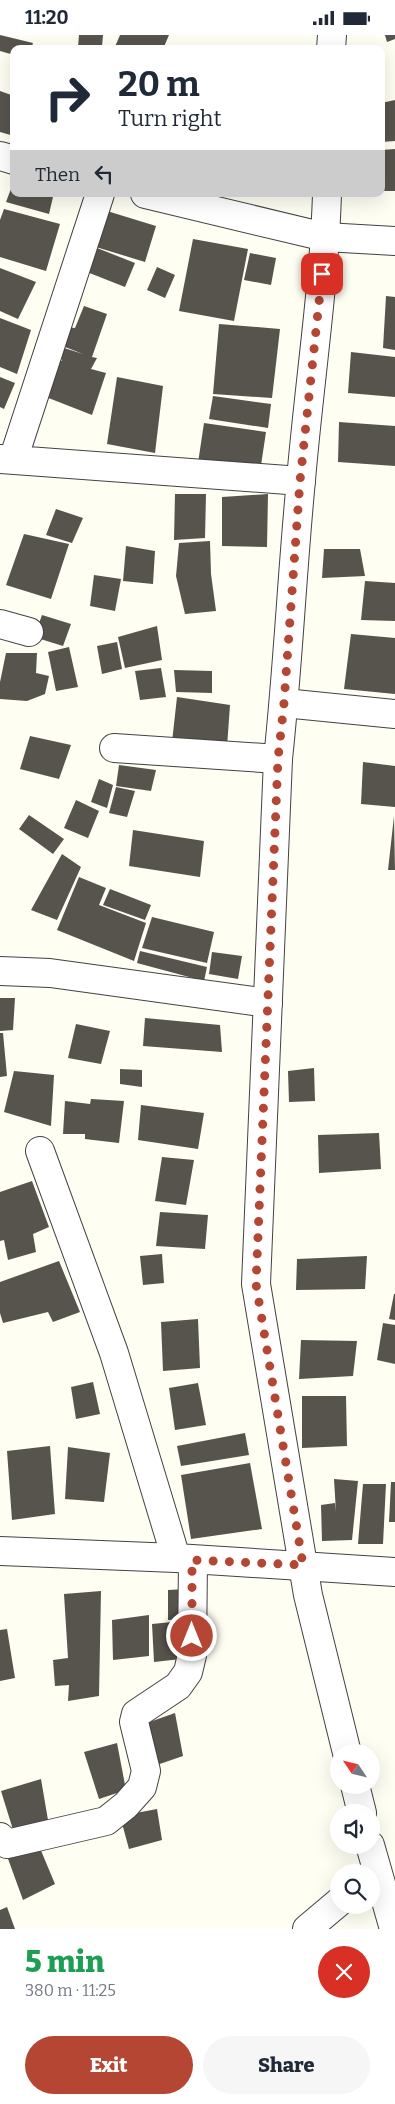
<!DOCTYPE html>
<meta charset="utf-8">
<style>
body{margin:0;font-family:Bitter,serif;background:#f6f6f7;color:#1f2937;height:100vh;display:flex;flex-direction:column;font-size:19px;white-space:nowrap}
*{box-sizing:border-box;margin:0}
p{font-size:16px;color:#747a83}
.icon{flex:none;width:28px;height:28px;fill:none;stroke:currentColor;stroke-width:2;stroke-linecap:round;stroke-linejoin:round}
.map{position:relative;height:1894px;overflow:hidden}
.side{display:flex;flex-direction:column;background:#fff;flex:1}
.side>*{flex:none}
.guide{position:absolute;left:10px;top:10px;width:375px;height:152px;border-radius:10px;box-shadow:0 5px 20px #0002;background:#fff;color:#1f2937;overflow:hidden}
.needle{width:32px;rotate:305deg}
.buttons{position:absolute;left:330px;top:1709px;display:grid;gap:10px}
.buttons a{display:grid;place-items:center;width:50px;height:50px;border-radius:50%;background:#fff;box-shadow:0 5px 20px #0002;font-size:25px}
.pin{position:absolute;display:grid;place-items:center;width:42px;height:42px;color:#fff;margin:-21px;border-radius:10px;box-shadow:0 2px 8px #0006}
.me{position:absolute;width:55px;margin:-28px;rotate:0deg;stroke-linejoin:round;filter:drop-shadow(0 0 4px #0008)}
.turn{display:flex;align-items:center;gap:18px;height:105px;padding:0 25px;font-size:22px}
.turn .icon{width:65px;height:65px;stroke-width:2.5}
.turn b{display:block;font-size:35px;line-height:42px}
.then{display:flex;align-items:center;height:48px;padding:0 25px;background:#0003;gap:10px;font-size:19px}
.round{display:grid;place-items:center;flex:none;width:52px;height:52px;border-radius:26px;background:#f6f6f7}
.summary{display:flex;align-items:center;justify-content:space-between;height:85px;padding:0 25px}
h1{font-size:30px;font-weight:800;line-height:38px;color:#1e9e55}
.action{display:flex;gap:10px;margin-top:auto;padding:10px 25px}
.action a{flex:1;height:58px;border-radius:30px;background:#b44633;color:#fff;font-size:20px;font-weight:800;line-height:58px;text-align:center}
.action a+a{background:#f6f6f7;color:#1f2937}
.status{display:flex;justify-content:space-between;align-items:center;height:35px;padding:0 25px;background:#fff;direction:ltr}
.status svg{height:14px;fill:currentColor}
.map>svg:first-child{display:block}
.building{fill:#57534d}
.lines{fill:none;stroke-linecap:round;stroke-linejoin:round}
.minor-casing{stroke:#424242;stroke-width:30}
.tertiary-casing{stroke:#424242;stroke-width:30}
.minor{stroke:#fff;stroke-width:28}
.tertiary{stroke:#fff;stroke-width:28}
.route{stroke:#b44633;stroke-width:9;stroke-dasharray:0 16.2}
</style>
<div class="status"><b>11:20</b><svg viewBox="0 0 49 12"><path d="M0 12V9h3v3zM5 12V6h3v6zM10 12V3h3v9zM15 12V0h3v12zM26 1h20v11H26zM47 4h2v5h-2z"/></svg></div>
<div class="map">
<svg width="395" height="1894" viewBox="0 0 395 1894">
<rect width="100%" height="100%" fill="#fefef3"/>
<path class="building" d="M0,0l33,8 -2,6h-17v6l-14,-4z
M79,0h24l-1,12h-24z
M120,0h49l-6,14h-49z
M385,0h10v4l-8,3z
M0,56l14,5v40l-14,-4z
M395,65v41l-14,1v-39z
M395,114v42h-14v-41z
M12,151l2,1v7h26l13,3 -4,17 -43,-12z
M4,174l56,15 -14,47 -46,-14v-37z
M107,176l49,15 -11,36 -49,-15z
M193,204l55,10 -14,72 -55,-10z
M97,213l38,15 -10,24 -38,-15z
M250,218l26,5 -5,27 -27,-5z
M157,232l18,8 -10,23 -18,-8z
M0,233l36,14 -18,37 -18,-8z
M386,261l9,1v53l-12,-2z
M84,271l23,8 -15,43 5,1 -6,11 15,4 -14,42 -46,-18 10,-37 6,1 -1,-14 22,7 -23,-9 6,-18 9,1z
M0,283l31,12 -14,44 -17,-7z
M219,289l61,5 -8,69 -59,-4z
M351,317l44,5v40l-47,-4z
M0,342l15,6 -11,26 -4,-2z
M117,342l46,9 -8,67 -48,-9z
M213,361l58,8 -3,24 -59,-9z
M339,387l56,4v40l-57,-4z
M204,388l62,9 -6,40 -62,-9z
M175,459h31l-1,44 -31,2z
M268,459l-1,53 -45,-1v-49z
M56,474l27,9 -11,25 -26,-8z
M24,499l45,10 -18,55 -45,-14z
M210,506l1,33 5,37 -31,3 -9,-38 3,-33z
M126,511l29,5 -2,33 -30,-3z
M324,514h36l5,27 -43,2z
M94,540l27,4 -6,32 -25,-5z
M365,546l30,2v38l-34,-1z
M42,580l29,9 -8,22 -29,-9z
M157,591l5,34 -37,8 -7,-31z
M351,599l44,4v56l-51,-5z
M117,607l5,27 -20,5 -5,-28z
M69,612l9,40 -22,4 -8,-39z
M6,618h31l-1,20 13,3 -4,18 -18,7 -27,-2v-17z
M161,633l5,29 -26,3 -5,-29z
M174,635l38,1v22l-36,-1z
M177,662l53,8 -3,42 -55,-5z
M30,701l41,9 -12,34 -39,-10z
M363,727l32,4v41l-34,-3z
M119,730l37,5 -5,21 -35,-5z
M99,744l14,6 -6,23 -16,-6z
M116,752l19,4 -8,26 -18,-4z
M76,765l23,11 -11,27 -24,-10z
M29,780l35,24 -11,15 -34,-25z
M394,781l1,54h-7z
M133,795l71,11 -4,36 -71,-11z
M62,819l19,13 -24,53 -26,-10z
M79,842l27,11 -7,17 47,18 -12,38 -77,-31z
M110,854l41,16 -6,15 -42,-15z
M152,882l62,15 -7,31 -65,-15z
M140,916l67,16 -3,14 -67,-18z
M212,917l30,4 -4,23 -29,-5z
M0,963h15l-2,32 -13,1z
M145,983l75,7 2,27 -79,-6z
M76,989l34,7 -9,33 -33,-6z
M0,998h3l4,43 -7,1z
M314,1033l1,33 -26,1 -1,-31z
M120,1034l22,1v17l-22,-3z
M14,1036l40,4 -3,51 -47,-14z
M91,1064l33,2 -5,42 -34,-4v-5h-22l2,-33 25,3z
M141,1070l63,8 -6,36 -60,-9z
M379,1098l2,36 -62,4 -1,-38z
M162,1122l32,3 -8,45 -31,-4z
M32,1146l17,46 -16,7 3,18 -28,8 -4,-20 -4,1v-49z
M160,1177l48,3 -3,34 -49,-3z
M162,1219l2,29 -21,2 -3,-29z
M367,1221l-2,33 -69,1 1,-31z
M59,1226l21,51 -27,10 -5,-10 -45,11 -3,-10v-31z
M394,1259h1v26l-6,-1z
M198,1284l2,49 -37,3 -2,-49z
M383,1288l12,2v39l-18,-4z
M301,1305l56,1 -4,35 -54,3z
M93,1347l7,32 -24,5 -5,-32z
M198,1348l8,42 -31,5 -6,-42z
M302,1361h44l1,50 -45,2z
M245,1398l4,22 -68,11 -4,-20z
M50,1411l5,68 -43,6 -5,-69z
M68,1412l42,6 -6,49 -39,-3z
M250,1428l12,66 -71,10 -10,-64z
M334,1444l24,2 -6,59 -30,1 -1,-36 14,-2 1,9z
M391,1447h4v40h-6z
M363,1449h23l-3,60h-25z
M186,1554v30l-18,1v-30z
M101,1556l-2,105 -31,5 1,-16 -14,1 -2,-26 15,-2 -4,-64z
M149,1580v41l-36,4 -1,-40z
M182,1586l-1,38 -27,3 -2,-38z
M7,1594l8,49 -15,3v-51z
M175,1678l8,43 -32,11 -10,-42z
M117,1708l9,47 -27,9 -15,-47z
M41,1744l7,41 -34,13 -13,-42z
M157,1774l5,31 -33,9 -9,-33z
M37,1806l18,43 -32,16 -16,-44z
M7,1872l8,22h-15v-19z"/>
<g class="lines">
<g class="minor-casing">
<path id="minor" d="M0,121l14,4
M145,159l180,43 70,4
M0,424l301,22
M13,425l87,-266
M0,589l29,8
M284,668l111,11
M114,713l164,11
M0,936l50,2 218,30
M40,1116l74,202 62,205
M0,1516l176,7 219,14
M0,1802l7,7 99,-23 20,-16 16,-18 4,-16 -12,-49 2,-8 42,-28 10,-14 4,-17 1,-95
M307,1894l32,-27"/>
</g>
<g class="tertiary-casing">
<path id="tertiary" d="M331,14l1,-14
M327,159c-3,95 -18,191 -26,286 -9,93 -13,186 -23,279l-22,525 52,311 39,158
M355,1750l7,28
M370,1810l24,84"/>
</g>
<use href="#minor" class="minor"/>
<use href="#tertiary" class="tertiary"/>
</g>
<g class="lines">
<path class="route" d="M192,1601v-76l111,5 -47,-281 22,-525 6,-56 16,-222 22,-207"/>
</g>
</svg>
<div class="buttons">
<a><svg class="needle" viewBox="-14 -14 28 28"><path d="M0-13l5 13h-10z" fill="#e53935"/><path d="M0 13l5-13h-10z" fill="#747a83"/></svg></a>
<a><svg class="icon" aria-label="sound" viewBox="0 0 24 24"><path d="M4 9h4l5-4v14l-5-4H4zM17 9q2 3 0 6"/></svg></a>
<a><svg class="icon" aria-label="search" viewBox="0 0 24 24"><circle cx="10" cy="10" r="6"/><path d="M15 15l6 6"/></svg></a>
</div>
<div class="pin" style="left:322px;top:239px;background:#d93025"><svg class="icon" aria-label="arrive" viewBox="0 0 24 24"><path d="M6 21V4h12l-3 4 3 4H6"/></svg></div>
<svg class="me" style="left:192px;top:1601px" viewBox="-20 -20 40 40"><circle r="17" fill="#b44633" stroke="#fff" stroke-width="3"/><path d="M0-11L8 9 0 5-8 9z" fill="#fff"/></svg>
<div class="guide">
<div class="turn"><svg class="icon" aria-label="right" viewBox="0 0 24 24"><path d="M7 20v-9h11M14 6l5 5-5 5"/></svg><div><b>20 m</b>Turn right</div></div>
<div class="then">Then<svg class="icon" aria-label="left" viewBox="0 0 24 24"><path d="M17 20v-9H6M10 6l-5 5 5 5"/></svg></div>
</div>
</div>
<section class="side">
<div class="summary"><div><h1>5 min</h1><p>380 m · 11:25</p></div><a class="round" style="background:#d93025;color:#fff"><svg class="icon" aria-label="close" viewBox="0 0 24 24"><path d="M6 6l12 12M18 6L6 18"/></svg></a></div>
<div class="action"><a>Exit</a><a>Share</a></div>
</section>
